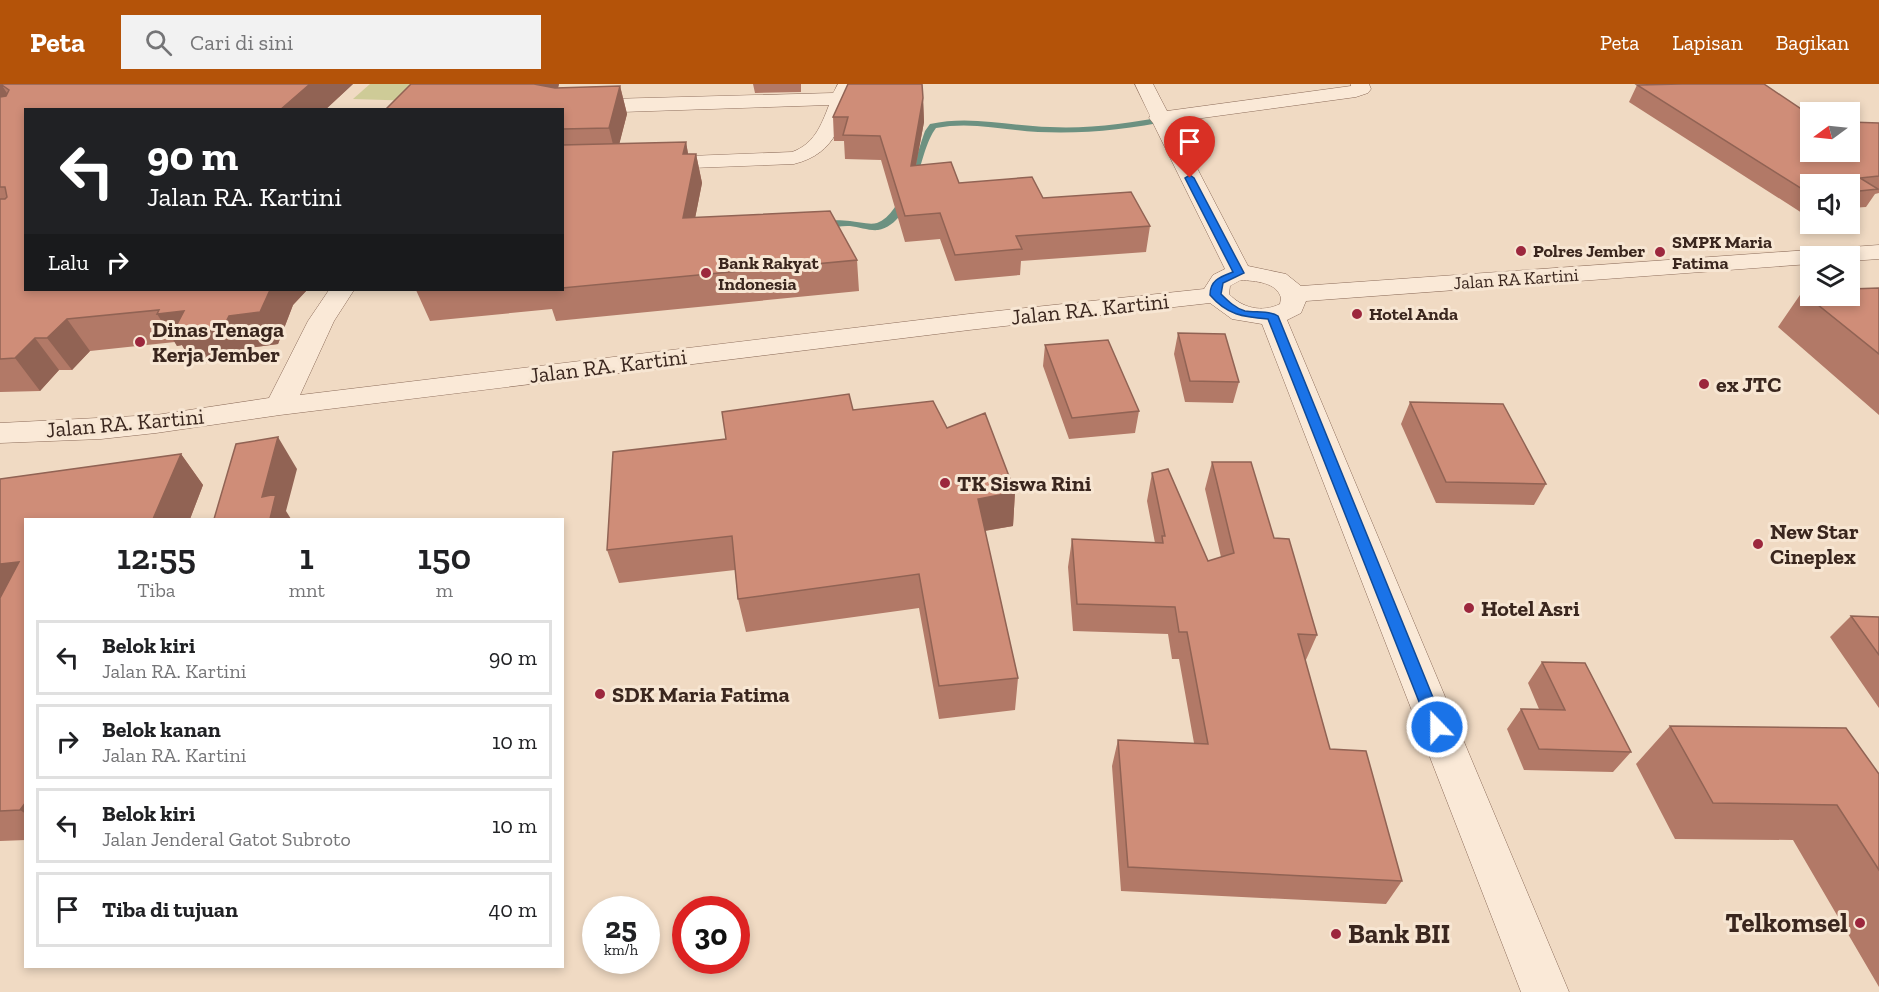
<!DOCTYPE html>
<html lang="id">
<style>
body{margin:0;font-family:"Zilla Slab",serif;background:#f2f2f2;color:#202124;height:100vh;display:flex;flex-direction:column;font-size:22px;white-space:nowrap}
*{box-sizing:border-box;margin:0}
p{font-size:20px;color:#757577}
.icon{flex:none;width:33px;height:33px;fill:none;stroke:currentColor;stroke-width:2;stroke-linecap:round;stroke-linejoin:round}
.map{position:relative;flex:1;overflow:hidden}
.drawer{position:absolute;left:24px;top:434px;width:540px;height:450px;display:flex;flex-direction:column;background:#fff;border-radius:0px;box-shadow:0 3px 9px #0003}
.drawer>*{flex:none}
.top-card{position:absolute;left:24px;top:24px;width:540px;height:183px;border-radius:0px;box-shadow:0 3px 9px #0003;background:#202124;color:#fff;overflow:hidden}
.needle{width:39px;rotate:255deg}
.fabs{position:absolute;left:1800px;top:18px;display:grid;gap:12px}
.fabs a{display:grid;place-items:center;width:60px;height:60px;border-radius:0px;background:#fff;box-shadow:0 3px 9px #0003;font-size:30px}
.speed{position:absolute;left:582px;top:812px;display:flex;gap:12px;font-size:30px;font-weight:700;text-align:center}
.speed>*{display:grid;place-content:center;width:78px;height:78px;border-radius:50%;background:#fff;box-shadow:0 3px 9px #0003;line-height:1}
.speed small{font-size:15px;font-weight:400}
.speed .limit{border:9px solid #d22;background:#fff;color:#111}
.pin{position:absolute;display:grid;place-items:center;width:51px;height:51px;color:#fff;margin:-62px -26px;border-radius:50% 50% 50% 0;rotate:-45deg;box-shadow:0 0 6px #0007}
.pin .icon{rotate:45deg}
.me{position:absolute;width:66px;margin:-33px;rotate:338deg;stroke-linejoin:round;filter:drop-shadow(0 0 4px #0008)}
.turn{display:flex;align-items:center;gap:21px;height:126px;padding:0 24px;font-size:27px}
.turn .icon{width:78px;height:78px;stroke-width:2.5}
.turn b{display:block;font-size:42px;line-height:51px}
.then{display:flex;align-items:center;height:57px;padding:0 24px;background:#0003;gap:12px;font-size:22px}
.eta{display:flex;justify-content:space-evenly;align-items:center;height:102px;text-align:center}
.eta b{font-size:36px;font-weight:600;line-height:42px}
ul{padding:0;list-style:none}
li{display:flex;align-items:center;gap:18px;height:75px;margin:0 12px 9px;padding:0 12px;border:3px solid #e0e0e0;border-radius:0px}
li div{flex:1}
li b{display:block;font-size:22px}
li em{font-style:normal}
header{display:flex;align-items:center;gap:36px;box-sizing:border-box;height:84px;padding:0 30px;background:#b45309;color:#fff}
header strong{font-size:28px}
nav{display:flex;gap:33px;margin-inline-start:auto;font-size:21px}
.search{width:420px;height:54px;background:#f2f2f2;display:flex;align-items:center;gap:15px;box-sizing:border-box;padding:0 21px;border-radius:0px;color:#757577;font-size:22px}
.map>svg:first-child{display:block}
.green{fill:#cecb97}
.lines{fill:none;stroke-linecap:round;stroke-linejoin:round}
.stream{fill:#6c9181;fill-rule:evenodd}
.minor-casing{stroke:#8b6b59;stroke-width:1}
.minor{fill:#fae9d7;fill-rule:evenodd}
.wall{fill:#b27967}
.shaded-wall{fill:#916354}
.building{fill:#cf8d78;stroke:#916354;stroke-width:1.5}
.route{fill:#1a73e8;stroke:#114b97;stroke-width:1.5}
.poi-dot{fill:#9c273d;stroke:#f7e6d3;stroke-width:2}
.labels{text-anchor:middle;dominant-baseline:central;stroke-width:6;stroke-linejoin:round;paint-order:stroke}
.far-poi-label{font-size:18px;font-weight:bold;fill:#3a261e;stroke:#f7e6d3;text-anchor:start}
.far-street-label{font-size:18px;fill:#3a261e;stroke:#f7e6d3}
.street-label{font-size:22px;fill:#3a261e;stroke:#f7e6d3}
.poi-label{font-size:22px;font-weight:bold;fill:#3a261e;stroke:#f7e6d3;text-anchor:start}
.near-poi-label{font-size:27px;font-weight:bold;fill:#3a261e;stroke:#f7e6d3;text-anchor:end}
</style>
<header>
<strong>Peta</strong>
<div class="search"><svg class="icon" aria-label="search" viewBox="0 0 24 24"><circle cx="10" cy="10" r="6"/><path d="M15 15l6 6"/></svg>Cari di sini</div>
<nav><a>Peta</a><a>Lapisan</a><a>Bagikan</a></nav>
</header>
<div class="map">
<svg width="1879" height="908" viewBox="0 0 1879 908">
<rect width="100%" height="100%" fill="#f0dac3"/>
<path class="green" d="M370,0h63l-16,17 -64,-2z"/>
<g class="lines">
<path class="stream" d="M1169,32l4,2 -1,2c-44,10 -89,14 -134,12 -34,-2 -68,-11 -102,-4 -19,24 -19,95 -58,102 -8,1 -19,-3 -28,-4 -11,-1 -27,5 -36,-1 8,-6 26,-5 36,-4 8,1 20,4 27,2 26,-9 39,-68 48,-92l5,-7c40,-9 79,2 120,3 40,2 80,-4 119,-11z"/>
<g class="minor-casing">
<path id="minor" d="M838,0h18c-15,37 -18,69 -62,80l-232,9v-12l230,-9c22,-8 29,-26 37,-47l-267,9v-4h-20l3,-4 27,-6 261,-7z
M1135,0h18l14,27 184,-25v-2h18l2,5 -3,4 -12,4 -183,25 75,144 38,8 15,12 578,-41v14l-29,2v-5h-40v8l-504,37 -5,12 -14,7 282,672h-48l-259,-668 -30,-5 -22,-16 -241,27 -689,85 -124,18 -55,6 -101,4v-20l156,-8 113,-17 39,-77 21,-31h25l-20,31 -34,74 669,-81 235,-25 9,-14 12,-6 -72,-146 -4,-5 1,-2zM1241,196c14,1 36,2 40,18l-1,6c-18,9 -38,4 -51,-10l1,-8z"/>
</g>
<use href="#minor" class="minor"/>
</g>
<path class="wall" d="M0,0h353l-28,26h-299v180h281l-14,15 -15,39 -30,4 -5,10 -50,6 -11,-19 -5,1 -2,-4 -85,9 -18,19h-13l-19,21 -40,1z
M559,0l-1,4 62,-2 7,28 -8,30 67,-2 2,12h8l6,29 -7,35 162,42 2,31 -303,30 -4,-12 -122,12 -14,-31h146v-180h-177z
M753,0h48v8l-46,1z
M1637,1l173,67 69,-29v70l-4,1 -9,13 -16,1v-24h-40v28l-8,1 -173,-111z
M923,14l1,24 -8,43 43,18 84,15 107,28 -4,26 -125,9 -1,14 -65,6 -15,-42 -35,3 -24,-82 -36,-1 -1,-18h-10l-1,-24z
M1879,204v127l-101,-88 24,-35z
M1178,249l61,49 -6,21 -48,-1 -11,-48z
M1045,261l94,66 -4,22 -66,6 -26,-73z
M1410,318l136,82 -12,21 -98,-2 -35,-79z
M853,326l94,18 68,64 -2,34 -28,5 33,147 -3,32 -76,9 -20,-111 -173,24 -8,-33 -3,-29 -116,13 -12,-33 119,-111z
M181,370l22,31 -13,34h-164v321l-26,1v-362z
M1212,378l62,76 43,97 -12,27 25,87 72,132 -16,23 -265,-13 -9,-125 6,-26 76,3 -15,-84h-7l-4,-25 -95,-3 -5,-64 4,-28 83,4 -8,-42 5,-28 56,88 13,-4 -16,-68z
M1851,532l28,1v91l-49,-71z
M1542,578l89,90 -18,20 -89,-2 -17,-41 14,-20h18l-11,-26z
M1670,642l209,48v213l-86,-147 -118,-1 -39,-75z"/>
<path class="shaded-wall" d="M0,0h6l-3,3 17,26 -20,3z
M310,0h43l-28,26h-45z
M533,0h26l-5,18z
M620,2l7,28 -11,43 -7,-29z
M923,14l1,24 -13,69v-25z
M686,58l5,29 -8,-17z
M696,70l6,29 -13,66 -6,-31z
M270,206h37l-14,15 -15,39 -30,4 -5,10 -50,6 -11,-19 -5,1 -20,-32 27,-3 45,5z
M67,235l23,32 -18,19 -25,-32z
M35,254l24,32 -19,21 -25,-33z
M278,353l19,32 -11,42 5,8h-21l-8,-22z
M181,370l22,31 -13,34h-37z
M1015,408l-2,34 -36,6 1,-33z
M19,478l-19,38v-36z
M26,718v12l-6,-4z"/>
<path class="building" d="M0,0h310l-30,26h-254v180h244l-10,22 -31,4 -5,10 -51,6 11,-21 -27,3 2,-4 -92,9 -20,19h-12l-20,20 -15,1v-160h5l2,-2 -2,-10h-5v-90l6,-1 3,-6 -7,-5 -2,1z
M411,0h123l21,4 65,-2 -11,42 -47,1v-19h-177z
M848,0h74l1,14 -12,68 40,-4 8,21 73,-6 11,21 88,-6 19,34 -134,10 6,13 -67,6 -15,-42 -35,3 -25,-80 -37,-1 5,-18h-15z
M1682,0h82l46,31v37h40v-30l29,1v53l-19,2 18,11 -28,3v-8h-40v10l-173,-109z
M686,58l-3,12h13l-13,64 147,-7 27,49 -295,28v-143z
M1879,204v66l-77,-62 8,-1v5h40v-7z
M1178,249l47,1 14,48 -49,-1z
M1108,256l31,71 -67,7 -27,-73z
M849,310l4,16 80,-9 14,27 38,-15 30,79 -37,7 40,179 -79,8 -20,-112 -181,25 -6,-63 -125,14 6,-98 113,-13 -4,-27z
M1410,318l93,2 43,80 -100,-2z
M278,353l-16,60 14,-3 -6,25h-56l22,-75z
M181,370l-28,65h-127v283l-6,8 -20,1v-213l19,-36 -19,2v-85z
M1212,378h39l23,76 15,1 28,96 -19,-1 32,115 36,2 36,130 -274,-14 -10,-127 90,4 -21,-112h-8l-4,-25 -98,-3 -5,-65 91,4 -1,-7h3l-13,-63 16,-4 40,92 26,-8z
M1851,532l28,1v38z
M1542,578l43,1 46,89 -92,-3 -18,-40 44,1z
M1670,642l176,2 33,46v96l-42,-65 -124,-2z"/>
<path class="route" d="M1190,91l4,3 50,95 -21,10 -2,11c7,7 14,14 24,17 10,2 24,-1 33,5l167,411 -2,5 -6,2 -6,-2 -2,-5 -161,-408c-25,-2 -41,-4 -58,-24 0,-15 10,-18 23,-23l-48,-94z"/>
<g class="poi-dot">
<circle cx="1521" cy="167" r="6"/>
<circle cx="1660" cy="168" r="6"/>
<circle cx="706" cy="189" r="6"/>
<circle cx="1357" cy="230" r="6"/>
<circle cx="140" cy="258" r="6"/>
<circle cx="1704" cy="300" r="6"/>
<circle cx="945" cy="399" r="6"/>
<circle cx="1758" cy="460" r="6"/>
<circle cx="1469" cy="524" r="6"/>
<circle cx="600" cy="610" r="6"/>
<circle cx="1860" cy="839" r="6"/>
<circle cx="1336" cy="850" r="6"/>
</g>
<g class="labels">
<g class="far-poi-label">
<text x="1672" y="158">SMPK Maria<tspan x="1672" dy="21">Fatima</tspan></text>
<text x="1533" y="167">Polres Jember</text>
<text x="718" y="179">Bank Rakyat<tspan x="718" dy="21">Indonesia</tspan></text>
<text x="1369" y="230">Hotel Anda</text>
</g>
<g class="far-street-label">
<text transform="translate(1516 195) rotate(-4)">Jalan RA Kartini</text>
</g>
<g class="street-label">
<text transform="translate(1090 225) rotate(-6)">Jalan RA. Kartini</text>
<text transform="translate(608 282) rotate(-7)">Jalan RA. Kartini</text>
<text transform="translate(125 339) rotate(-5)">Jalan RA. Kartini</text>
</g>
<g class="poi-label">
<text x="152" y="245">Dinas Tenaga<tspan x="152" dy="25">Kerja Jember</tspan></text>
<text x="1716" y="300">ex JTC</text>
<text x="957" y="399">TK Siswa Rini</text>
<text x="1770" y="447">New Star<tspan x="1770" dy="25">Cineplex</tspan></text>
<text x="1481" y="524">Hotel Asri</text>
<text x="612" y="610">SDK Maria Fatima</text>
</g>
<g class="near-poi-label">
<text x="1848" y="839">Telkomsel</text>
<text x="1348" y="850" text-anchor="start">Bank BII</text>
</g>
</g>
</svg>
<div class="fabs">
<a><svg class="needle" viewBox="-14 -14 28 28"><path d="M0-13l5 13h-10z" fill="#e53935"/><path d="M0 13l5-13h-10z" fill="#757577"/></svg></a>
<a><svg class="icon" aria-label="sound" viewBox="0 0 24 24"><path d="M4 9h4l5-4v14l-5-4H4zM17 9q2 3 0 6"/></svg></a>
<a><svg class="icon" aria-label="layers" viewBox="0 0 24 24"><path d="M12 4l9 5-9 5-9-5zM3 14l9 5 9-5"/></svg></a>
</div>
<div class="speed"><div>25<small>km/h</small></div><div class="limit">30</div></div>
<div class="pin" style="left:1190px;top:94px;background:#d93025"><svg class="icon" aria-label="arrive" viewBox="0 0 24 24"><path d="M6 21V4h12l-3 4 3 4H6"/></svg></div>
<svg class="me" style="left:1437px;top:643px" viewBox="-20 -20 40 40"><circle r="17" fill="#1a73e8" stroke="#fff" stroke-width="3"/><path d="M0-11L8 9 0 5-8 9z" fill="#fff"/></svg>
<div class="top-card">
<div class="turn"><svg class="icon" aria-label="left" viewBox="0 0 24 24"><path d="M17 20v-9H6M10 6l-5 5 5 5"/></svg><div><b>90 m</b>Jalan RA. Kartini</div></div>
<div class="then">Lalu<svg class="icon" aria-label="right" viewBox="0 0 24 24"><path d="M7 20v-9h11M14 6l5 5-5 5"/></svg></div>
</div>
<section class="drawer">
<div class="eta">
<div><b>12:55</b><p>Tiba</p></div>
<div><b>1</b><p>mnt</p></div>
<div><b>150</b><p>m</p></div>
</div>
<ul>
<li><svg class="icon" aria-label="left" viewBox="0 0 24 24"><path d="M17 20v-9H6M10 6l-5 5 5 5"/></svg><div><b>Belok kiri</b><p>Jalan RA. Kartini</p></div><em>90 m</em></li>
<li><svg class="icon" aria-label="right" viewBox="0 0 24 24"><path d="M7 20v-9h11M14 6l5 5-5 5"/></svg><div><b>Belok kanan</b><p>Jalan RA. Kartini</p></div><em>10 m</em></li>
<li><svg class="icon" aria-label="left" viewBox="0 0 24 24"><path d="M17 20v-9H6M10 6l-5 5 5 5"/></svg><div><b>Belok kiri</b><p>Jalan Jenderal Gatot Subroto</p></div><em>10 m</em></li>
<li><svg class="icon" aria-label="arrive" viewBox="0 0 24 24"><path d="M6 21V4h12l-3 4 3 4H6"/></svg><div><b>Tiba di tujuan</b></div><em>40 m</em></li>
</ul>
</section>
</div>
